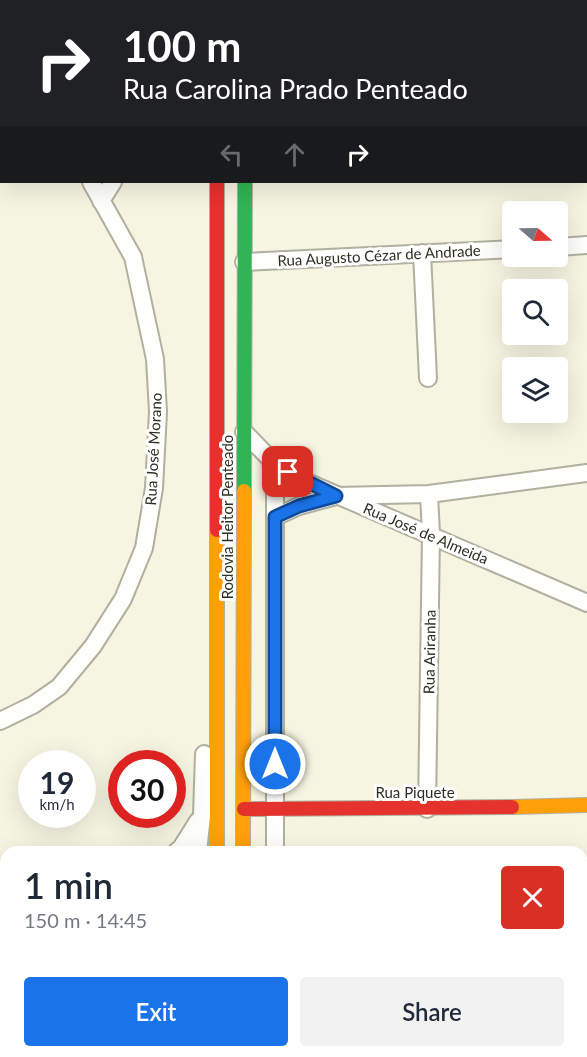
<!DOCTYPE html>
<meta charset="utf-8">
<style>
body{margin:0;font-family:Lato,sans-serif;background:#f2f2f3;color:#1f2937;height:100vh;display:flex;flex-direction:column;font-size:22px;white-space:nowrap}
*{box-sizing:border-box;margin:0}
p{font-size:20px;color:#747a83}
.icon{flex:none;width:33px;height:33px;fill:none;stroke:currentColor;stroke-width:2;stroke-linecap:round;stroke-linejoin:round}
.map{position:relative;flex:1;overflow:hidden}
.details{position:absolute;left:0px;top:846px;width:588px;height:212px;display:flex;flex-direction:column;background:#fff;border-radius:18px 18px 0 0;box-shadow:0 6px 24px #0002}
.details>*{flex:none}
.banner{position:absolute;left:0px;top:0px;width:588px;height:183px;box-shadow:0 6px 24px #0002;background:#202124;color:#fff;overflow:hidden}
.needle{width:39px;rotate:110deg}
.controls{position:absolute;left:502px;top:201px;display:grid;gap:12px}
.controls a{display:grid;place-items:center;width:66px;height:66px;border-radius:6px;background:#fff;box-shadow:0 6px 24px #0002;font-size:30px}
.speed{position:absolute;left:18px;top:750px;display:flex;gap:12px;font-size:30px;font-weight:700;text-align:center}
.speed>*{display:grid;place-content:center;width:78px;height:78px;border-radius:50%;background:#fff;box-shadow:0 6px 24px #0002;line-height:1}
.speed small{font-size:15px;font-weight:400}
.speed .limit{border:9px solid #d22;background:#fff;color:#111}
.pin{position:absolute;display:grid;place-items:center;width:51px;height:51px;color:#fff;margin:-26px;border-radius:12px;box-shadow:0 3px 9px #0006}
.me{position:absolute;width:66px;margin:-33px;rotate:0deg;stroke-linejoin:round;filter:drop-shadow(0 0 4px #0008)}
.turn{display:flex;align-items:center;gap:21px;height:126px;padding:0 24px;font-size:27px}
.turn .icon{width:78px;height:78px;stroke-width:2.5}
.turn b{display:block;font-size:42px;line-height:51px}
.lanes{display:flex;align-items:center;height:57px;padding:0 24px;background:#0003;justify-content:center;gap:30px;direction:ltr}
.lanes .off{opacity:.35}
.round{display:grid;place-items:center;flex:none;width:63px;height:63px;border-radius:6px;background:#f2f2f3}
.summary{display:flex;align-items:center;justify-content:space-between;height:102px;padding:0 24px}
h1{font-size:36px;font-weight:600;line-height:45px}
.action{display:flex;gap:12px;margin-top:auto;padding:12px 24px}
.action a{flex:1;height:69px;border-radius:6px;background:#1a73e8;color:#fff;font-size:24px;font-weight:600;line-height:69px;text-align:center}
.action a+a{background:#f2f2f3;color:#1f2937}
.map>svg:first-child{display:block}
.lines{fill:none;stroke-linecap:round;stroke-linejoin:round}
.street-casing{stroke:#b0b0a1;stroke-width:20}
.fast-casing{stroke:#b0b0a1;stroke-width:16}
.slow-casing{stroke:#b0b0a1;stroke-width:16}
.jam-casing{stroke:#b0b0a1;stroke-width:16}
.path{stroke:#e2e2dc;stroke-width:3;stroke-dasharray:1.5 4.5;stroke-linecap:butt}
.street{stroke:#fefefa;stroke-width:16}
.fast{stroke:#30b455;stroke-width:14}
.slow{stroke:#ff9f0a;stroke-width:14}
.jam{stroke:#e5322d;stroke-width:14}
.route-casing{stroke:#114b97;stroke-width:15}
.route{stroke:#1a73e8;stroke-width:10}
.labels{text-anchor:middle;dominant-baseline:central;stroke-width:6;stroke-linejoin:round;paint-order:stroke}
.street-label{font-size:15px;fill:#2f2e21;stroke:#fff}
</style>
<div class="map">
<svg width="587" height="1057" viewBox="0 0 587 1057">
<rect width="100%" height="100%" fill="#f6f5e1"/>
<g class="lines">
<g class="street-casing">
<path id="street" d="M11,2l3,-2
M36,2v-2
M0,8l2,-1
M101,201l12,-19
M558,247l29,-2
M422,253l6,125
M244,262l269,-13
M244,432l31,32 27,16 285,123
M275,517l24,-11 37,-10 93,-2 158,-21
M0,721l33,-16 26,-18 34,-41 30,-47 21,-51 10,-60 4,-76 -3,-53 -22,-102 -42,-75
M427,809l4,-275 -2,-40
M176,852l5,-4 17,-27
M198,852l4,-37 2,-61
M275,852v-388
M0,916l6,-1
M63,1057l4,-5"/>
</g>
<g class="fast-casing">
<path id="fast" d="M218,0v2
M288,0l3,2
M244,491l1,-309
M240,1052v5"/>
</g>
<g class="slow-casing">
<path id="slow" d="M248,0v2
M586,27l1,-1
M217,530v322
M512,807l75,-2
M243,852l1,-361
M217,1052v5"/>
</g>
<g class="jam-casing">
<path id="jam" d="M217,182v348
M244,809l268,-2"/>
</g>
<path class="path" d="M0,58l2,1"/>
<use href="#street" class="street"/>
<use href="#fast" class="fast"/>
<use href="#slow" class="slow"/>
<use href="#jam" class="jam"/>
</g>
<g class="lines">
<g class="route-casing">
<path id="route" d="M275,764v-247l24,-11 37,-10 -48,-24"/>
</g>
<use href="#route" class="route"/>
</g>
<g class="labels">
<g class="street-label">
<text transform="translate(379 255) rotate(-3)">Rua Augusto Cézar de Andrade</text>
<text transform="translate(153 449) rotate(-87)">Rua José Morano</text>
<text transform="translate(227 517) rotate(-90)">Rodovia Heitor Penteado</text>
<text transform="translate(426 533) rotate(23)">Rua José de Almeida</text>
<text transform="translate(429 652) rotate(-89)">Rua Ariranha</text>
<text x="415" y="792">Rua Piquete</text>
</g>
</g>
</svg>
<div class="controls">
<a><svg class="needle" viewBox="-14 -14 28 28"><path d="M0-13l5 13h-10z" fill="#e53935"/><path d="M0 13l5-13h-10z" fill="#747a83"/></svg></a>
<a><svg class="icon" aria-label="search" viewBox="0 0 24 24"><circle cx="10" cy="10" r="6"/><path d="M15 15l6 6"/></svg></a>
<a><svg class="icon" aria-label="layers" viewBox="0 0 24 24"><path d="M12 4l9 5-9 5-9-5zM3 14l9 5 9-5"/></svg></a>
</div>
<div class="speed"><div>19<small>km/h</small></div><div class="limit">30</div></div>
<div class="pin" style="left:288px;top:472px;background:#d93025"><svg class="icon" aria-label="arrive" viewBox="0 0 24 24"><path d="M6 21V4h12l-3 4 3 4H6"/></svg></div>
<svg class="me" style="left:275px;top:764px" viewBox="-20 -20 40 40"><circle r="17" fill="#1a73e8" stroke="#fff" stroke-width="3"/><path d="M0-11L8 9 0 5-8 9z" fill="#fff"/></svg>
<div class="banner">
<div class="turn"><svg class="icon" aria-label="right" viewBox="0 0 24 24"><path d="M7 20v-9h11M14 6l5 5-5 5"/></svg><div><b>100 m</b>Rua Carolina Prado Penteado</div></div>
<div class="lanes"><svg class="icon off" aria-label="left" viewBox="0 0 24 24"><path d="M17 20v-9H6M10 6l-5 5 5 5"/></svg><svg class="icon off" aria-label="ahead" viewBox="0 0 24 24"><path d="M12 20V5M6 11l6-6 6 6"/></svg><svg class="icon" aria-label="right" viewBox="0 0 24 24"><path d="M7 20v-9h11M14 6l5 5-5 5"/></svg></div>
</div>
<section class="details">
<div class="summary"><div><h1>1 min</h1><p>150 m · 14:45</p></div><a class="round" style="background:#d93025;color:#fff"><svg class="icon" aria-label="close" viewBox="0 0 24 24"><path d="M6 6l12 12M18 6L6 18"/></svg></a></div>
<div class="action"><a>Exit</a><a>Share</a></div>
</section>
</div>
